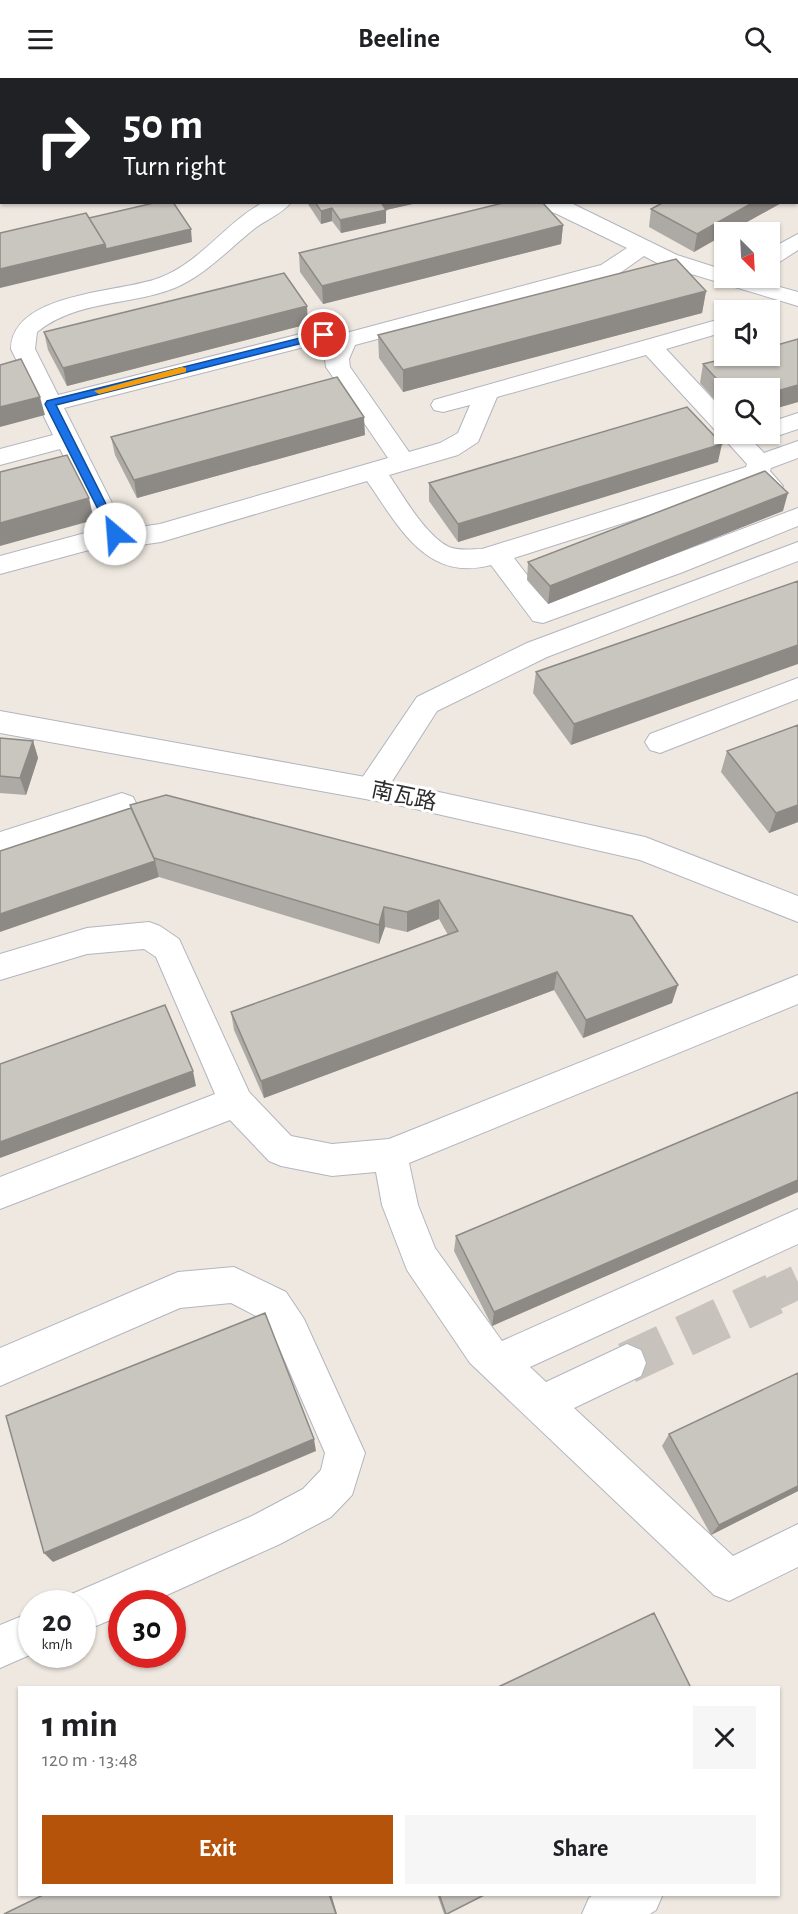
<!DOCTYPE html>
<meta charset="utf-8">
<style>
body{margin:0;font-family:"Alegreya Sans","Noto Sans SC",sans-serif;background:#f6f6f6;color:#202124;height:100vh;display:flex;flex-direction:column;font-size:22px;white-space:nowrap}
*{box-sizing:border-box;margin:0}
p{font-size:20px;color:#757577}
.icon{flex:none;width:33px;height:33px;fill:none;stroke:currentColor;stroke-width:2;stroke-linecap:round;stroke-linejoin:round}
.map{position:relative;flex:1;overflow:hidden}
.details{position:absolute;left:18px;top:1608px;width:762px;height:210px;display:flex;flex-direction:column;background:#fff;border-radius:0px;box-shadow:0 2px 4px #0004}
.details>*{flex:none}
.banner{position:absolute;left:0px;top:0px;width:798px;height:126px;box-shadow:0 2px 4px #0004;background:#202124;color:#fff;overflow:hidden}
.needle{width:39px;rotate:156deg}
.fabs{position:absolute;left:714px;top:144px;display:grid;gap:12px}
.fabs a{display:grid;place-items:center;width:66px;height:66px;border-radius:0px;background:#fff;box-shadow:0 2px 4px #0004;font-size:30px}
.speed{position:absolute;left:18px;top:1512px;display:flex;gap:12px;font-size:30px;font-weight:700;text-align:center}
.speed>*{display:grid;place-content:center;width:78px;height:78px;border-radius:50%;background:#fff;box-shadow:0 2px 4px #0004;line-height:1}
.speed small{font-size:15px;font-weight:400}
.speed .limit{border:9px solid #d22;background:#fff;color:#111}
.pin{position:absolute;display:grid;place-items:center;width:51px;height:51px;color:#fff;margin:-26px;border:3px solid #fff;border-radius:50%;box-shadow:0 2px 6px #0007}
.me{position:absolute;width:66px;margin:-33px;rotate:333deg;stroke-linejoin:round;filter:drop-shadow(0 0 4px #0008)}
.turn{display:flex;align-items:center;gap:21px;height:126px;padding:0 24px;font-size:27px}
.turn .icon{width:78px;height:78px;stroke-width:2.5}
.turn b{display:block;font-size:42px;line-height:51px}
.round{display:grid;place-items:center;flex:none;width:63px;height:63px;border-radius:0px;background:#f6f6f6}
.summary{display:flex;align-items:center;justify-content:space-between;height:102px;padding:0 24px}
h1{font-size:36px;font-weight:700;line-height:45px}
.action{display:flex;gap:12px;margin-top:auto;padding:12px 24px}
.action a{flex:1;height:69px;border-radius:0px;background:#b45309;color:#fff;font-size:24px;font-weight:700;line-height:69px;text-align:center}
.action a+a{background:#f6f6f6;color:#202124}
header{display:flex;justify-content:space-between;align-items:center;height:78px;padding:0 24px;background:#fff;font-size:27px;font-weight:700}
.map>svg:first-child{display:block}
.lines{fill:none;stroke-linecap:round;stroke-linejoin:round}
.minor-tunnel-far1{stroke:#c7c3bc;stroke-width:34;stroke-dasharray:34 16;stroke-linecap:butt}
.minor-tunnel{stroke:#c7c3bc;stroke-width:42;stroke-dasharray:42 21;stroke-linecap:butt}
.minor-casing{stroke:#b3b5bf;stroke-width:2}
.tertiary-casing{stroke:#b3b5bf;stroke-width:2}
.minor{fill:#fff;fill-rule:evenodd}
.tertiary{fill:#fff;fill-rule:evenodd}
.wall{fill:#ada9a4}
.shaded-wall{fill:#8d8a86}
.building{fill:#c9c5bf;stroke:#8d8a86;stroke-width:1.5}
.route{fill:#1a73e8;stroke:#114b97;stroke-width:1.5}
.slow{fill:#f59e0b}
.labels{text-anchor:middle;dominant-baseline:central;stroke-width:6;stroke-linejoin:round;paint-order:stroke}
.street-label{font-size:22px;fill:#2d2d2d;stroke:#fff}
</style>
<header><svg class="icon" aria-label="menu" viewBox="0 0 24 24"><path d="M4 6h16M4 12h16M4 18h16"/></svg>Beeline<svg class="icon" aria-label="search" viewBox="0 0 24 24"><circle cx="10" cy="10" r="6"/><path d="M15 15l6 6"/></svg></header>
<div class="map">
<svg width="798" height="1836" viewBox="0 0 798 1836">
<rect width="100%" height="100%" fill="#eee8e0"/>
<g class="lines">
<path class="minor-tunnel-far1" d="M770,1217l28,-13"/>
<path class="minor-tunnel" d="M627,1285l147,-69"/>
<g class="minor-casing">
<path id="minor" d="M39,0h20v2h-19z
M202,0h22l-23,2z
M424,0h21l-22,2z
M533,0h22l-23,2z
M2,11v13h-2v-12z
M796,34l2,1v12h-2z
M0,97h2l-2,13z
M264,124h27c-7,11 -26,18 -37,27 -25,20 -48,45 -77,58 -45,19 -99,12 -140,45l-2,17 23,46 266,-67 22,5 255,-68 26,-17 -70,-34 -21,-8 -3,-4 40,2 104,51 47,15v8h24l50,14v14l-137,-41 -17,-9 -27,19 -262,70 -6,14 1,8 59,85 31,-9 18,-10 12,-28 -27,7 -9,-2 -3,-5 3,-5 290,-82v14l-58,17 58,62v23h22l18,19 34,-12v17l-27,10 -1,3 13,15 -4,6c-13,3 -18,0 -27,-10l-238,76 34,44 250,-94v18l-115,46 -140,51 -10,-2 -42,-56c-65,18 -93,-40 -124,-84l-206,61 -28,4 -18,-3 -115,31v-18l100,-27 -40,-80 -60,16v-16l53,-14 -42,-86c1,-57 109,-56 148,-71 41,-15 67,-56 105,-76zM324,264l9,2 -8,15 1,8 62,91 -228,66 -27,4 -9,-1 -60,-119zM646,277l69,75 6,2 -1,2 27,30 -1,3 -264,82c-10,0 -23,2 -33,-2 -23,-11 -46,-51 -60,-72l69,-20 20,-13 19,-45z
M798,156v16l-20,13 -8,1v-15z
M798,335v16l-18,6 -10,-5 1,-8z
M798,464v19l-251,96 -110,54 -55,86 -11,3 -11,-3 -4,-8 4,-8 57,-84 110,-54z
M798,600v21l-138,54 -10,-3 -5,-8 5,-8z
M122,715l11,4 4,8 -4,8 -133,43v-24z
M149,844l11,4 19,13 70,153 42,44 41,8 57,-5 409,-164v29l-389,159 9,42 17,43 67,93 296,-132v35l-268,123 16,15 81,-38 14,6 5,13 -5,13 -67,32 159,148 65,-32v43l-69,34 -15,-6 -244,-232 -63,-93 -25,-65 -6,-33 -44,4 -51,-10 -12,-5 -39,-41 -230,89v-32l215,-83 -59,-137 -12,-8 -57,5 -87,26v-26l87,-26z
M234,1189l52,25 18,27 61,134 -13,42 -21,22 -51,27 -133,60h-25v11l-40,17v-28h-18l3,-8 185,-80 51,-27 18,-19 4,-17 -47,-108 -18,-27 -29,-15 -51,5 -180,78v-38l178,-76z
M32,1534v42l-32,14v-43z
M594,1816h69l-7,16 -6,4h-68l7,-16z"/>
</g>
<g class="tertiary-casing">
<path id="tertiary" d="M730,0h24l1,2h-24z
M796,7h2v12h-2z
M0,633l393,71 252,55 153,59v26l-158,-62 -247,-56 -393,-71z"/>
</g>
<use href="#minor" class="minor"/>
<use href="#tertiary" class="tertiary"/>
</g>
<path class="wall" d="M318,0h99l-3,2h-96z
M307,124h110v1l-31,7v13l-45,10 -9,-12 -11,3 -13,-20z
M783,124l-54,30h-5l-30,20 -45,-25 2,-18z
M563,147l-2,19 -238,60 -23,-32 -1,-19z
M706,213l-4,22 -299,79 -24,-34 -1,-23z
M308,246l-241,62 -19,-36 -4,-18z
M798,261v63l-28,8v-22h-46v22l-24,-27 3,-19z
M365,357l-228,63 -22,-43 -4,-18z
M718,384l-260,80 -29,-41v-18z
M783,433l-235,93 -21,-24 1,-18z
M798,503l-227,164 -38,-52 3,-21z
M0,660l33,3 5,17 -12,37 -26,-2z
M727,673l71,71 -29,11 -48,-61z
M130,727l502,111 40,87 -89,35 -29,-48 -290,108 -30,-68 -3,-18 217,-77 -9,-16 -32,13 -22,-5 -6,17 -220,-67z
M798,1014v100l-306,134 -38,-75 2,-15z
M669,1356l129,57 -87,44 -49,-89z
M437,1816h49l-39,20h-3z"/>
<path class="shaded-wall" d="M0,0h22l-8,2h-12v2h-2z
M74,0h90l-7,2h-88z
M383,0h34l-3,2h-34z
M0,66h2v23h-2z
M798,100v16l-2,1v-16z
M378,124h39v1l-31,7v13l-45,10 -1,-13z
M754,124h29l-54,30h-5v3l-30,17 3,-18z
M332,130v13l-11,3v-13z
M563,147l-2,19 -238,60 -1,-18z
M191,151l1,13 -192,46v-19l105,-25z
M706,213l-4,22 -299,79v-22z
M307,228l1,18 -241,62 -4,-18z
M798,307v17l-28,8v-17z
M40,319l5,18 -45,12v-20z
M364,339l1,18 -228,63 -3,-18z
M722,366l-4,18 -260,80v-18z
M788,415l-5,18 -235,93 2,-18z
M89,420l5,22 -94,26v-23z
M798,567v19l-227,81 3,-21z
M33,663l5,17 -12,37 -6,-17z
M798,727v17l-29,11 7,-20z
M155,783l4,16 -159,55v-18z
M439,822v19l-32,13v-20z
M384,829l1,20 -6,17v-19z
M557,894l-3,18 -290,108 -3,-17z
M678,907l-6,18 -89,35 3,-18z
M193,993l3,15 -196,72v-16z
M798,1102v12l-306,134 2,-14z
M314,1361l2,12 -263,111 -9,-9z
M798,1408v5l-87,44 8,-10z
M329,1816h2l6,20h-1z"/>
<path class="building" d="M335,0h48l-3,2h-42z
M582,0h36l3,2h-42z
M0,35h2v31h-2z
M798,53v47l-2,1v-47z
M158,124h15l18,27 -85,20 -1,-5 -16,-26z
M315,124h66l5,8 -46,10 -8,-12 -11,3z
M507,124h35l21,23 -241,61 -23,-33z
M664,124h90l-57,32 -46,-25z
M86,135l19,31 -105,25v-36z
M676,181l30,32 -303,79 -25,-35z
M284,195l23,33 -244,62 -19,-36z
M798,261v46l-28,8v-5h-45l-22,-24 33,-8h34v-9z
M21,281l19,38 -40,10v-42z
M337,299l27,40 -230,63 -23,-43z
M687,329l35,37 -264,80 -29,-41z
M67,377l22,43 -89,25v-51z
M765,393l23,22 -238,93 -22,-24z
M798,503v64l-224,79 -38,-52z
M798,647v80l-22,8 -49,-62z
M0,660l33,3 -13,37 -20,-2z
M166,717l466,121 46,69 -92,35 -29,-48 -296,109 -30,-69 227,-81 -19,-31 -32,12 -23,-5 -5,18 -225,-67 -24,-53z
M131,730l24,53 -155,53v-63z
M165,927l28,66 -193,71v-78z
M798,1014v88l-304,132 -38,-76z
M265,1235l49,126 -270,114 -38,-137z
M798,1295v113l-79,39 -50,-91z
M654,1535l37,75h-195z
M45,1816h284l7,20h-332z
M439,1816h47l-39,20h-1z"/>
<path class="route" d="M324,254l3,1v4l-271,68 65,129 -2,3h-7l-67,-133 2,-3z"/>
<path class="slow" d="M182,289l4,1v4l-87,22 -5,-3z"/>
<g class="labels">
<g class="street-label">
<text transform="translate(404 718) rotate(12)">南瓦路</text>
</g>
</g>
</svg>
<div class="fabs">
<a><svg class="needle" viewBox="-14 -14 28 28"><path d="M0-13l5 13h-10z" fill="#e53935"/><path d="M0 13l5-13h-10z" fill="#757577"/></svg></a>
<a><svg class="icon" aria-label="sound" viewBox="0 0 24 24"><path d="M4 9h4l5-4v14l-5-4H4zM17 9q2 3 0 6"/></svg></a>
<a><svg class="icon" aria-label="search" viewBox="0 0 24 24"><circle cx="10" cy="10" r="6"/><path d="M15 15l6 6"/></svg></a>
</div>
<div class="speed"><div>20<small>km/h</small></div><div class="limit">30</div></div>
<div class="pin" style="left:324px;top:257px;background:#d93025"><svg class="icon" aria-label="arrive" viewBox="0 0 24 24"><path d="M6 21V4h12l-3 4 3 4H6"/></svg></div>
<svg class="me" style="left:115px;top:456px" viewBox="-20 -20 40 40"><circle r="19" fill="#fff"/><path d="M0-13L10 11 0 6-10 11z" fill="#1a73e8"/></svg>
<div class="banner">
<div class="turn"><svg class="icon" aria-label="right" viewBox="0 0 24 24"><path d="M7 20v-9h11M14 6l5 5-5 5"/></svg><div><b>50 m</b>Turn right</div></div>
</div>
<section class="details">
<div class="summary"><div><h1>1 min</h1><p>120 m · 13:48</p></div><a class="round"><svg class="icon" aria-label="close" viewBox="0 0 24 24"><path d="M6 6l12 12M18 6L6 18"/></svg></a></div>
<div class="action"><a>Exit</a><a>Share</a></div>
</section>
</div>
